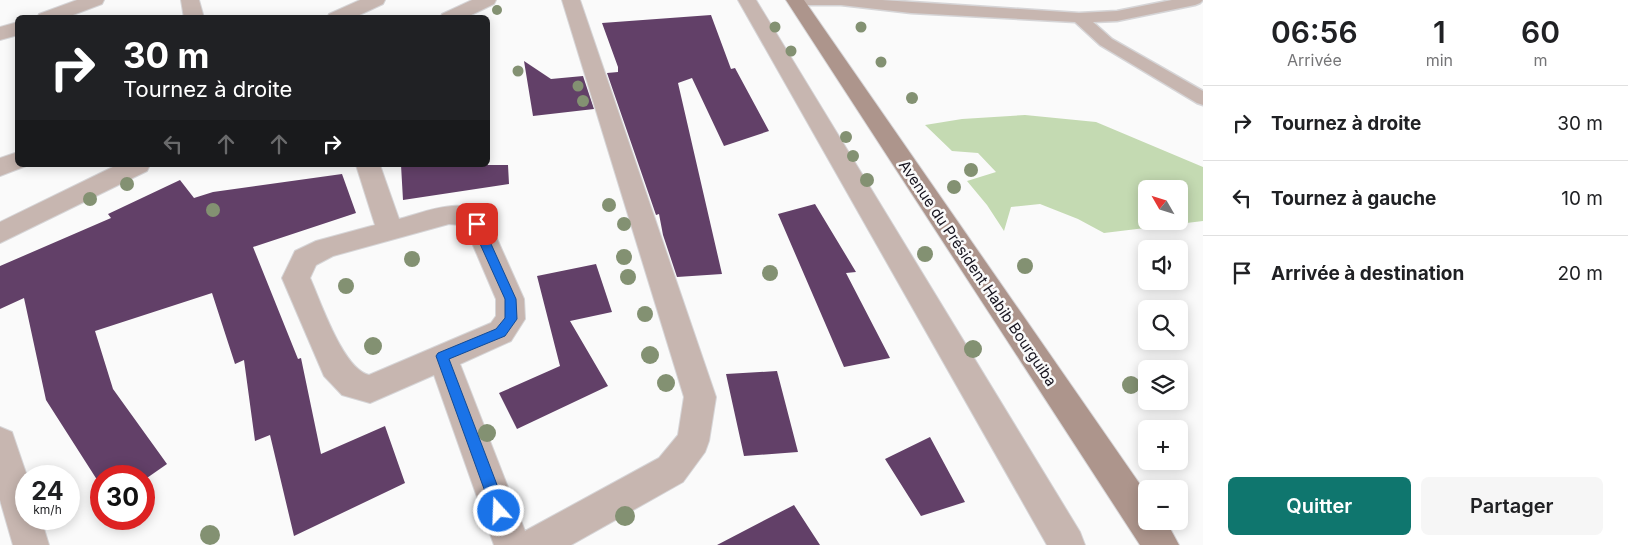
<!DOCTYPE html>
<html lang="fr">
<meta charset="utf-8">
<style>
body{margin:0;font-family:Inter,sans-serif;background:#f6f6f6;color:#202124;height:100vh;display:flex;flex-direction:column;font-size:19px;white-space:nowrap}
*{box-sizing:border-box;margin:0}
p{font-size:16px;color:#757577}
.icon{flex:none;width:28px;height:28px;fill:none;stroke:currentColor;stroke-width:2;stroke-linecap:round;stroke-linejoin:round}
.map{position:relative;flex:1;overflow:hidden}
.side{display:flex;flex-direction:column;background:#fff;width:425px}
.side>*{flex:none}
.hud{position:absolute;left:15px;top:15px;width:475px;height:152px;border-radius:8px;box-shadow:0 2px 12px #0003;background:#202124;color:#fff;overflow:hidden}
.needle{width:32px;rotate:309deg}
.tools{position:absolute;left:1138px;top:180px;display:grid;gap:10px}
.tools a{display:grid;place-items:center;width:50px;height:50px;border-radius:8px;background:#fff;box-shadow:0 2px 12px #0003;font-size:25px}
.speed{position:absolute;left:15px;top:465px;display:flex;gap:10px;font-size:25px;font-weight:700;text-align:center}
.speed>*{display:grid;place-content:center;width:65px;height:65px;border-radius:50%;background:#fff;box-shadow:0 2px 12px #0003;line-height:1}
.speed small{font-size:12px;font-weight:400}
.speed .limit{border:8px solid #d22;background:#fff;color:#111}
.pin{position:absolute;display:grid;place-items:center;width:42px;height:42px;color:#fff;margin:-21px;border-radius:10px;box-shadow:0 2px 8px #0006}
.me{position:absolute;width:55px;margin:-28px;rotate:340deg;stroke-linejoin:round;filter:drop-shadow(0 0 4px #0008)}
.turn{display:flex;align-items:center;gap:18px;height:105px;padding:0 25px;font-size:22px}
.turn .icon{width:65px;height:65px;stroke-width:2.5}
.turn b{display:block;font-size:35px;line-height:42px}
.lanes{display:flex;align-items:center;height:48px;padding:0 25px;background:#0003;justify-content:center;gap:25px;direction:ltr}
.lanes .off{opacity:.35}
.eta{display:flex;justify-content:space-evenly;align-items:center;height:85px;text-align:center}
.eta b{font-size:30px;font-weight:600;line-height:35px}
.button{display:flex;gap:10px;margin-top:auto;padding:10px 25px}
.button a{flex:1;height:58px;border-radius:8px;background:#0f766e;color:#fff;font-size:20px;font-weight:600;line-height:58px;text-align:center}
.button a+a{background:#f6f6f6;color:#202124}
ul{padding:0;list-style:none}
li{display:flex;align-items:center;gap:15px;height:75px;padding:0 25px;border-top:1px solid #e0e0e0}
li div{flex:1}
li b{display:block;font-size:19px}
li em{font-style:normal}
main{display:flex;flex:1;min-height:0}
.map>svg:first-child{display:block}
.green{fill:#c4dab2;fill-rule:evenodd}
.building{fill:#624068}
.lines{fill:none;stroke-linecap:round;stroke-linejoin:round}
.service-casing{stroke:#d6d5d7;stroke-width:3}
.minor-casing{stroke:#d6d5d7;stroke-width:2}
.secondary-casing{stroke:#d6d5d7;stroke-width:2}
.service{fill:#c7b6b0;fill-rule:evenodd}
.minor{fill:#c7b6b0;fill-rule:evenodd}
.secondary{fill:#ad958c;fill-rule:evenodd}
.tree{fill:#839172}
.route{fill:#1a73e8;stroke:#114b97}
.labels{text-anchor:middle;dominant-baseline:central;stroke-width:5;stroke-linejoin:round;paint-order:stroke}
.street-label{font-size:15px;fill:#17141f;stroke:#fafafa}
</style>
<main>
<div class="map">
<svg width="1203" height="545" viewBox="0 0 1203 545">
<rect width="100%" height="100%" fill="#fafafa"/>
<path class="green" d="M1025,115l71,7 107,45v54l-99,12 -26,-14 -38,-15 -29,3 -7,24 -17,-26 -20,-24 29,-9 -18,-19 -26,-2 -27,-26 37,-6zM1146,189h33v32h-33z"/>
<path class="building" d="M711,15l20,54 4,-1 34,63 -45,15 -32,-68 -14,5 44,191 -45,3 -14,-42 -4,-21 -3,1 -49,-142 11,-1v-5l-16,-44z
M524,61l27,18 32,-3 11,33 -61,7z
M401,165h107l1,19 -106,16z
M342,174l14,39 -103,34 45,112 3,-1 20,96 64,-28 20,57 -111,53 -24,-101 -15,6 -11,-81 -9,4 -23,-71 -117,38 18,58 54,75 -23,16v-4h-43v10l-55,-86 -22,-102 -24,11v-43l111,-48 -3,-4 72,-34 14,18 19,-6z
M815,204l41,68 -10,1 44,85 -46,9 -66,-153z
M596,264l16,48 -42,9 38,65 -91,43 -18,-36 61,-27 -23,-90z
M777,371l21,81 -54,4 -18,-82z
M930,437l35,65 -44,14 -36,-57z
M794,505l26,40h-103z"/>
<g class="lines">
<g class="service-casing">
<path id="service" d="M787,0h95l197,13 38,-2 55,-11h31l-3,3 -5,2 -78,16 -24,1 19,17 91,52v14l-6,-2 -97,-58 -25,-23 -164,-9 -70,-8h-46l-5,-2z"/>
</g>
<g class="minor-casing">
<path id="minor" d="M77,0h27l-2,4 -37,14h-28l2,-4z
M181,0h18l5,18h-20z
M360,0h25l-2,4 -30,14h-26l2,-4z
M472,0h24l-2,4 -29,14h-25l2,-4z
M562,0h18l136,397 -7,44 -4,11 -22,30 -112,63h-77l-60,-170 -64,28 -28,-8 -18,-19 -42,-98 13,-27 21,-10 59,-16 -19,-60h24l19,54c27,-7 73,-28 91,4l34,76 1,20 -14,22 -51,23 65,167 134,-73 19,-23 6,-38zM449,224l12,1 5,4 30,70v17l-5,7 -122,52c-26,-6 -48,-73 -59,-97l6,-13 17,-9z
M738,0h18l324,532 5,13h-38z
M18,22v13l-18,5v-13z
M18,152v13l8,1 -26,10v-18z
M117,165h33l-3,6 -147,72v-21z
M0,427l12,5 15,44 -1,43h15l8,26h-36l-13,-45z"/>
</g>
<g class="secondary-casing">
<path id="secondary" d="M786,0h18l342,493v28h20l13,24h-39z"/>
</g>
<use href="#service" class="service"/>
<use href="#minor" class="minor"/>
<use href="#secondary" class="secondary"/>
</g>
<g class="tree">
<circle cx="497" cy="10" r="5"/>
<circle cx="775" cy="27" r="5.5"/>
<circle cx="861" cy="27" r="5.5"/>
<circle cx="791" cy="51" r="5.5"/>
<circle cx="881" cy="62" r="5.5"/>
<circle cx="518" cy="71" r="5.5"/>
<circle cx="578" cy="86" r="5.5"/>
<circle cx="912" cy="98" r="6"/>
<circle cx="583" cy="101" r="6"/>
<circle cx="846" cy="137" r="6"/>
<circle cx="853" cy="156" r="6"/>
<circle cx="971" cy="170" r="7"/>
<circle cx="867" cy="180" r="7"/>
<circle cx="127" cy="184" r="7"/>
<circle cx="954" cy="187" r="7"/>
<circle cx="90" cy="199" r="7"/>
<circle cx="609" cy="205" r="7"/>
<circle cx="213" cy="210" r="7"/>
<circle cx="624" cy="224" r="7"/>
<circle cx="925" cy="254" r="8"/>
<circle cx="624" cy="257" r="8"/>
<circle cx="412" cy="259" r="8"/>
<circle cx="1025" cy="266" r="8"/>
<circle cx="770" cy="273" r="8"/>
<circle cx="628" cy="277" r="8"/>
<circle cx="346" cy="286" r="8"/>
<circle cx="645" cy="314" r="8"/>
<circle cx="373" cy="346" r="9"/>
<circle cx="973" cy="349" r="9"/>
<circle cx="650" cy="355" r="9"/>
<circle cx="666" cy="383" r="9"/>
<circle cx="1131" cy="385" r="9"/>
<circle cx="487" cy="433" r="9"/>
<circle cx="625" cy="516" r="10"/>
<circle cx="210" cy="535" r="10"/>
</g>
<path class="route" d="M477,220l5,4 34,75 1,20 -12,17 -56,23 58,152 -3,5 -5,2 -5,-2 -2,-5 -56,-155 2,-3 58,-24 9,-11v-19l-34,-75z"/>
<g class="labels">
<g class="street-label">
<text transform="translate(978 273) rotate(56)">Avenue du Président Habib Bourguiba</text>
</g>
</g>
</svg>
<div class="tools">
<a><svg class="needle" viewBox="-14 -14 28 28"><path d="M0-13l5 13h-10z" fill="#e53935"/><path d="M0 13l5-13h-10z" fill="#757577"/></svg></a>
<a><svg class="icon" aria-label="sound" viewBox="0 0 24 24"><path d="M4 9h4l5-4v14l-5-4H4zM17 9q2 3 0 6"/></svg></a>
<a><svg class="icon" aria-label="search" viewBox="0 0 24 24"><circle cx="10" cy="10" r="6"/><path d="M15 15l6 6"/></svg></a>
<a><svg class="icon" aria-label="layers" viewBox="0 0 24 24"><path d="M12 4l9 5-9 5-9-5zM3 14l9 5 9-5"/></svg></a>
<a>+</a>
<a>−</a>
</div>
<div class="speed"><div>24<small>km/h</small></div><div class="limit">30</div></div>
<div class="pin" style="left:477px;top:224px;background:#d93025"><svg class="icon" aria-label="arrive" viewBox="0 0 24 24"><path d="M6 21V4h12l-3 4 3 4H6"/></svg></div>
<svg class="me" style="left:499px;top:511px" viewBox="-20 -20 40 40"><circle r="17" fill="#1a73e8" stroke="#fff" stroke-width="3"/><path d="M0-11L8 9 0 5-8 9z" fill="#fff"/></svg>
<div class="hud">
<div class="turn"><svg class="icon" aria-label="right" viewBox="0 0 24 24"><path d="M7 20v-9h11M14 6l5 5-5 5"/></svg><div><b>30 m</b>Tournez à droite</div></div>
<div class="lanes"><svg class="icon off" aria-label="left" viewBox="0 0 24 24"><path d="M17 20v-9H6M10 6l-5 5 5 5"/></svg><svg class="icon off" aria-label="ahead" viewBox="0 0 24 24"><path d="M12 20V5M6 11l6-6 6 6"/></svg><svg class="icon off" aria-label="ahead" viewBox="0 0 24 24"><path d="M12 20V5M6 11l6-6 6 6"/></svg><svg class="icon" aria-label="right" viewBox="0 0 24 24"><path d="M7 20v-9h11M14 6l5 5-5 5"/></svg></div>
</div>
</div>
<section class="side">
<div class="eta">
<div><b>06:56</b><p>Arrivée</p></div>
<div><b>1</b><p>min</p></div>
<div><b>60</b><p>m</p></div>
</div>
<ul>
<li><svg class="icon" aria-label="right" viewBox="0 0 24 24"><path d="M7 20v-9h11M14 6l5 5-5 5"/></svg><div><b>Tournez à droite</b></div><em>30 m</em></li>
<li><svg class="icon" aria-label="left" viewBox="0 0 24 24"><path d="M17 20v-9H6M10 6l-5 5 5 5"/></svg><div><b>Tournez à gauche</b></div><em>10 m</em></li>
<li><svg class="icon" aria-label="arrive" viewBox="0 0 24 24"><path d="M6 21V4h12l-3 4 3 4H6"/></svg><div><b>Arrivée à destination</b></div><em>20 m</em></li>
</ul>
<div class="button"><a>Quitter</a><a>Partager</a></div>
</section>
</main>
